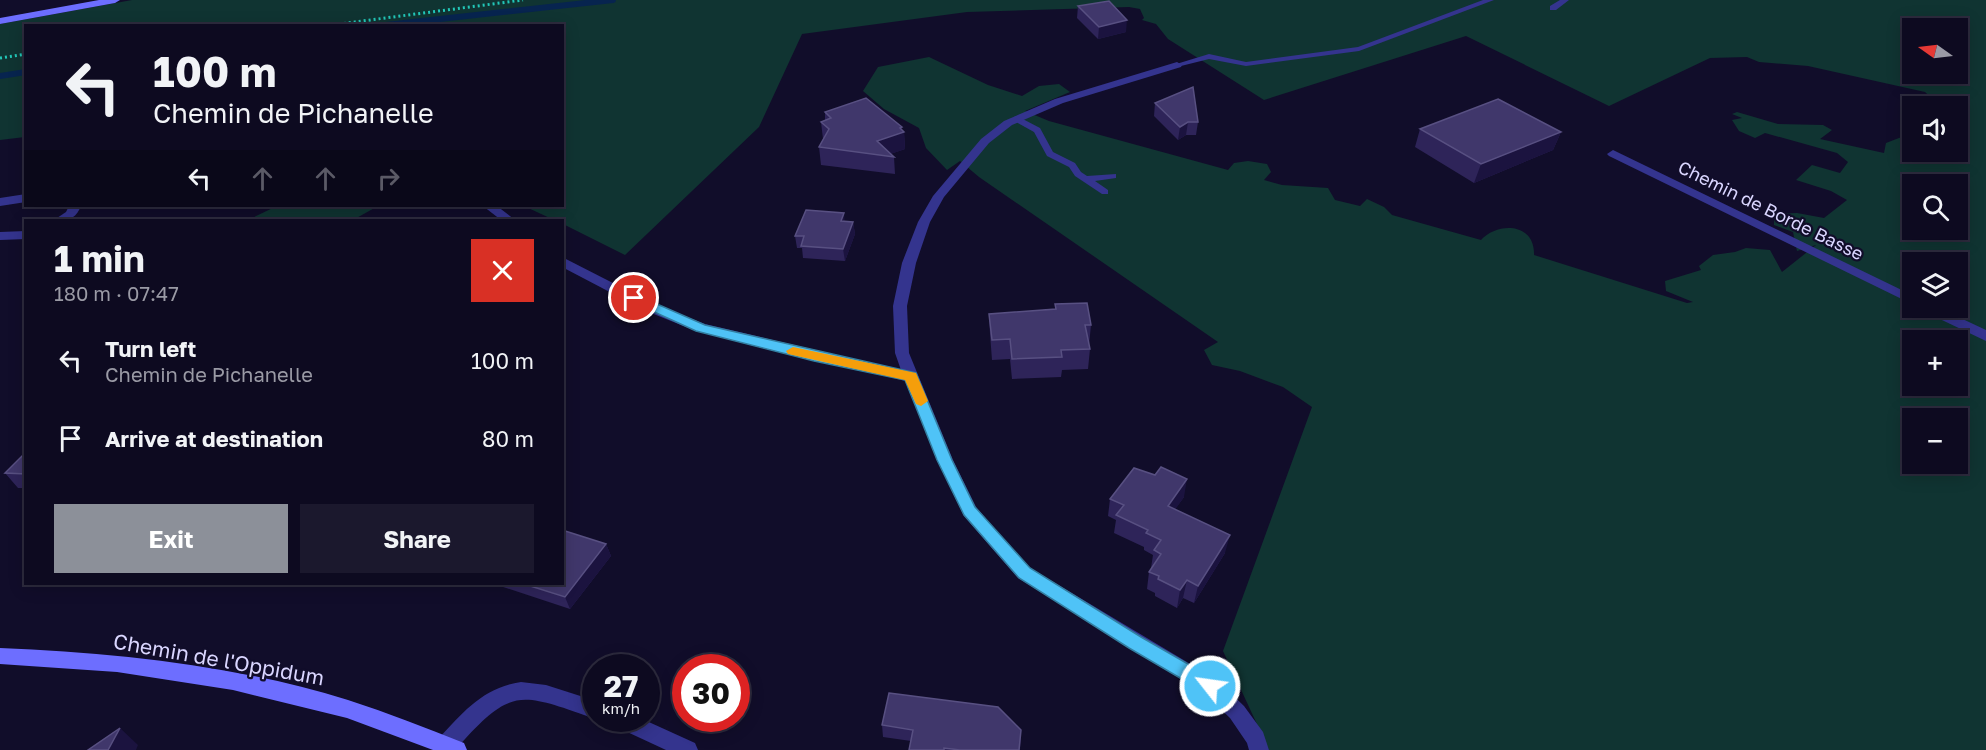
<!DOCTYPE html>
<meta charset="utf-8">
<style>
body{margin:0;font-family:"Golos Text",sans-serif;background:#1b182d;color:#f1f3f6;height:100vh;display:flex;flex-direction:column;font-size:22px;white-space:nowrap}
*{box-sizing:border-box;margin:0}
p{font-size:20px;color:#9a9aa5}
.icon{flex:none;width:33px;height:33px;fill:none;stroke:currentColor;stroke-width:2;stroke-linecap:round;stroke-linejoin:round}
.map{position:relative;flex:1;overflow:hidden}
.side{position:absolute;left:24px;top:219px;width:540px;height:366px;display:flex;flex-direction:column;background:#0d0a20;border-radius:0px;box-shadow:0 3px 15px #0003,0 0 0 2px #2d2b3e}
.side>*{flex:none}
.top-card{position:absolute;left:24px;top:24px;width:540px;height:183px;border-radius:0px;box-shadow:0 3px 15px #0003,0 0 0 2px #2d2b3e;background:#0d0a20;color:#f1f3f6;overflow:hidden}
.needle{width:39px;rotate:284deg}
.tools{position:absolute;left:1902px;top:18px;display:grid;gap:12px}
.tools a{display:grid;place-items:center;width:66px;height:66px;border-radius:0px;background:#0d0a20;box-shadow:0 3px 15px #0003,0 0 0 2px #2d2b3e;font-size:30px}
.speed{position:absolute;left:582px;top:654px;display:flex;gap:12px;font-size:30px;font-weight:700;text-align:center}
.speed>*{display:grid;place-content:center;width:78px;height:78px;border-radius:50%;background:#0d0a20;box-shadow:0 3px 15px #0003,0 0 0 2px #2d2b3e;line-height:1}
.speed small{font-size:15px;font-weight:400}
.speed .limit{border:9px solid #d22;background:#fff;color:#111}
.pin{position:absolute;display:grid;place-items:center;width:51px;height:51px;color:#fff;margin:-26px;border:3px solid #fff;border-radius:50%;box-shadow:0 2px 6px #0007}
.me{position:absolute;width:66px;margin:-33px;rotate:300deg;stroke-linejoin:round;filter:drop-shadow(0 0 4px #0008)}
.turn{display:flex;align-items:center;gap:21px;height:126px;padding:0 30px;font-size:27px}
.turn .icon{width:78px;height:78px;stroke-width:2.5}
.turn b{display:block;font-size:42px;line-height:51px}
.lanes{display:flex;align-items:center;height:57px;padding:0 30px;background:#0003;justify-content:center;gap:30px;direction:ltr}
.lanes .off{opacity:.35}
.round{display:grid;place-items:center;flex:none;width:63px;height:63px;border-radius:0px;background:#1b182d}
.summary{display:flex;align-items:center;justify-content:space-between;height:102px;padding:0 30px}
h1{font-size:36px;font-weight:700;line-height:45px}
.primary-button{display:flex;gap:12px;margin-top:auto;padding:12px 30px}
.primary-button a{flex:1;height:69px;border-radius:0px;background:#8c9099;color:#fff;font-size:24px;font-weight:700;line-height:69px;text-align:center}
.primary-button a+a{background:#1b182d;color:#f1f3f6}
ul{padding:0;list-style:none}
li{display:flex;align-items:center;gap:18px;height:78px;padding:0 30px}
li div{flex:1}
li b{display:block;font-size:22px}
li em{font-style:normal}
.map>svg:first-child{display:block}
.green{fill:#103432;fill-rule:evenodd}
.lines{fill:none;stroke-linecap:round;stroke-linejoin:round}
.stream{stroke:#07244f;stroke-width:6}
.path{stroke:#22c7b8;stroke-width:3;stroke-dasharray:2 3;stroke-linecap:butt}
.lane{fill:#34348e;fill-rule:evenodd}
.street{fill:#34348e;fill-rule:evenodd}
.secondary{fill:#6d6eff;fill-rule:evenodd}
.wall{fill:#2e2459}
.shaded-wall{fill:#1b133f}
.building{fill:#40376b;stroke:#585082;stroke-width:1.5}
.route{fill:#4fc3f7;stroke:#337fa1;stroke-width:1.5}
.slow{fill:#f59e0b}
.labels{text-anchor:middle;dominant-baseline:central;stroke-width:4.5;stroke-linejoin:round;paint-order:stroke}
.street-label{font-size:18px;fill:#dad6ff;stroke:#110d2a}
.near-street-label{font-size:21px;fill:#dad6ff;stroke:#110d2a}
</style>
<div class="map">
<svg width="1986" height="750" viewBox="0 0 1986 750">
<rect width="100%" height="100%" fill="#110d2a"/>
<path class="green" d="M132,0h1854v750h-717l-46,-99 89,-244 -29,-20 -43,-16 -28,-6 -8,-15 14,-8 -239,-165 -19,-16 -13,9 -21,-22 -7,-20 -35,-19 -21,-18 15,-24 51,-10 59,28 34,11 17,-10 20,-2 11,8 -45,19 24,10 179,49 6,-7 14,-2 19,3 4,8 -7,8 18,5 46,3 7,12 25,6 7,-7 17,8 8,8 89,25c16,-18 54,-18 53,15l153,48 6,-1 -27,-11 -1,-10 36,-11 -2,-4 14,-11 22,-3 11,-4 24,2 12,22 34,-27 -19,6 -4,-19 -19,-7v-11l23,-1 27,5 23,-18 -16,-9 -35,-11 16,-15 28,8 8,-11 -11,-9 -72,-20 -10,5 -16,-7 -7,-11 10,-2 -10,-4 5,-2 41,12 45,1 9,5 -12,9 64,14 2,-10 26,-10v19h46v-46h-18l-15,-14 -117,-26 -49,-4 -12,-5 -37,1 -101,48 -143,-70 -202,64 -96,-61 -12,-15 -14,-4 2,-2 -4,-9 -11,-2 -162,5 -165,22 -43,93 -134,128 -62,-31 -1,-4h-8l-30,-14h38v-180h-536l-1,111 -25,3v-116zM1912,28h46v46h-46zM1912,184h46v46h-46zM1912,262h46v46h-46zM1912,340h46v46h-46zM1912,418h46v46h-46z
M277,206h101l-25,14h-105z"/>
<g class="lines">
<path class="stream" d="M377,26l236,-26
M0,76l26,-4"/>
<path class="path" d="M324,26l199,-26
M0,58l26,-4"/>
<path class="lane" d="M1483,0h11l-135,51 -113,15 -37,-7 -32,8 -4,-2 36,-11 37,8 112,-15z
M1560,0h9l-13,10h-6v-4z
M1017,116l23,12 13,24 22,11 6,9 6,4 29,-2v4l-21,3 13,9v4h-6l-27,-18 -6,-9 -22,-11 -13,-24 -20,-11v-4z"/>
<path class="street" d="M1177,62l5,3 -1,2 -118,36 -51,22 -23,18 -45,54 -14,25 -14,41 -9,43 2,47 44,107 23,47 27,32 27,29 187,112 27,26 19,26 6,18h-20l-2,-7 -17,-25 -27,-26 -185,-114 -54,-62 -27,-56 -31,-79 -210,-50 -50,-20 -84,-44v-10l94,48 49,19 196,46 -6,-17 -2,-47 9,-43 16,-41 15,-26 48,-57 23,-18 51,-22z
M1613,150l299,145v9l-303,-148 -2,-2z
M26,194v8l-26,4v-8z
M69,206h12c-6,14 -12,14 -27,14l12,-8z
M483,206h14l18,14h-14z
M26,231v8l-26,1v-8z
M1921,308h18l47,22v11l-63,-30z
M521,682l25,3 50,16v17h1l-1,1c-78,-27 -84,-33 -141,31h-17l-2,-5 3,-7c24,-26 45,-51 82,-56z
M607,718h33l55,25 3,7h-32l-56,-26z"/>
<path class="secondary" d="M99,0h21l-5,3 -115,21v-6z
M0,648c117,5 235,17 348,52 40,13 78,28 116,43l3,7h-34l-86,-32 -114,-28 -116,-18 -117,-8z"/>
</g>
<path class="wall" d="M1078,6l48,26 -28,7 -21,-21z
M1155,103l43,19 -2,13h-10l-8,5 -24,-24z
M825,112l77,15v3l2,2 1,17 -15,5 4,3 1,17 -74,-9 -2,-18 4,-8 -2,-17 4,-2z
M1420,129l141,3 -8,18 -79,33 -59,-36z
M845,221l8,1 2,12 -10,27 -42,-3 -1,-10h-5l-2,-12z
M1055,304l36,21 -2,20 1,4 -2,20 -26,1 -1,7 -49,2 -2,-20 -18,1 -2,-26 -1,-20 66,-5z
M26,452v36h-8l-13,-15z
M1184,497l-9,12 50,44 -31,50 -11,-5 -6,10 -22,-12v-3l-8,-4 2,-17 3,-4h-1l2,-13 -9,-5v-3l-30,-14 2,-13 -8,-4 2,-17z
M606,544l5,12 -41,53 -76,-25h68z
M146,584h82l-3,3z
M882,725l139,5 -1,20h-111l2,-9 -28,-4z"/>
<path class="shaded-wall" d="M1127,20l-1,12 -28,7 1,-12z
M1188,122l-2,13 -8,5 2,-13z
M902,127v6l2,-1 1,17 -20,7 -8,-15z
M1561,132l-8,18 -79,33 7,-19z
M844,213l1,12 -4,-4z
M853,222l2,12 -10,27 -2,-12z
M1187,479l-3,18 -19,27 3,-18z
M1230,535l-5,18 -31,50 4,-17z
M606,544l5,12 -41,53 -5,-12z
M1187,580l-4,18 -6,10 3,-18z
M222,584h6l-3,3z
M120,728l18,17 -2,5h-28z"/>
<path class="building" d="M1109,1l18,19 -28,7 -21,-21z
M1193,87l5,35h-10l-8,5 -25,-24z
M866,98l36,29 -2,1 4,4 -27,9 17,16 -75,-10 10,-18 -8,-7 10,-4 -6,-6z
M1498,99l63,33 -80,32 -61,-35z
M806,210l38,3 -3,8 12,1 -10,27 -42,-3 3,-10h-9z
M1087,303l4,22h-6l5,24 -29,1 1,7 -50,2 -2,-20 -18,1 -3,-26 67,-5 -1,-5z
M26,452v22l-21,-1z
M1161,467l26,12 -19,27 62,29 -32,51 -11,-6 -7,10 -22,-11 1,-3 -10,-4 12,-18 -7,-4 7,-10 -15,-7 2,-3 -32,-15 8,-10 -14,-6 24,-31 21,7z
M562,530l44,14 -41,53 -41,-13h38z
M889,693l109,14 23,23 -2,20h-59l-16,-2v2h-35l4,-20 -31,-5z
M120,728l-12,22h-20z"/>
<path class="route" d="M634,294l71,31 211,48 36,87 23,47 55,61 111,69 75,43 3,6 -3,6 -6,2 -6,-2 -75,-44 -110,-70 -55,-63 -27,-55 -32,-80 -91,-19 -118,-30 -66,-30 -2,-3 2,-2z"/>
<path class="slow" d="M793,347l123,26 12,28 -7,5 -5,-2 -11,-24 -117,-26 -2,-3z"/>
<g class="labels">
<g class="street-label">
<text transform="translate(1771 210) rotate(26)">Chemin de Borde Basse</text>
</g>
<g class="near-street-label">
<text transform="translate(219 659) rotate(10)">Chemin de l'Oppidum</text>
</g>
</g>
</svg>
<div class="tools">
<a><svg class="needle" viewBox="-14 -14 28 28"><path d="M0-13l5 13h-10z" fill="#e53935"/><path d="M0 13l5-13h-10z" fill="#9a9aa5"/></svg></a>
<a><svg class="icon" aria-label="sound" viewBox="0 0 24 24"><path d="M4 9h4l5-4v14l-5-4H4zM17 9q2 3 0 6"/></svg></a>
<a><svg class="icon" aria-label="search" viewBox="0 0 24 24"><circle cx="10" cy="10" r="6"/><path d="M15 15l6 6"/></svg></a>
<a><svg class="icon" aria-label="layers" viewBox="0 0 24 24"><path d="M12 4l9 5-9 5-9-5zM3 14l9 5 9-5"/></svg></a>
<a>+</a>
<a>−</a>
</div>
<div class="speed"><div>27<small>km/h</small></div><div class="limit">30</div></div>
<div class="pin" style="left:634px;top:298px;background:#d93025"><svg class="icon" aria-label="arrive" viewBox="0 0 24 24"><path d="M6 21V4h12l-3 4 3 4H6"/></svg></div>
<svg class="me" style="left:1210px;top:686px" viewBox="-20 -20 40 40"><circle r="17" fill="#4fc3f7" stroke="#fff" stroke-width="3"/><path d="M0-11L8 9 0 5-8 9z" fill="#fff"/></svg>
<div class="top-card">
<div class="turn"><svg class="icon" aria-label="left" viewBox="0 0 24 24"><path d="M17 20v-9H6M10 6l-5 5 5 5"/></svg><div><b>100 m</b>Chemin de Pichanelle</div></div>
<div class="lanes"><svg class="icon" aria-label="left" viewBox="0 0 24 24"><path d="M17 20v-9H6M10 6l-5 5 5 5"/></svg><svg class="icon off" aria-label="ahead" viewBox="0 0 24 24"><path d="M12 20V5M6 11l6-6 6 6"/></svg><svg class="icon off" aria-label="ahead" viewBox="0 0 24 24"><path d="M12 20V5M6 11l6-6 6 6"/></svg><svg class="icon off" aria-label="right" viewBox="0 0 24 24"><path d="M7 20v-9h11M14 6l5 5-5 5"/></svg></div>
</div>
<section class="side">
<div class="summary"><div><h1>1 min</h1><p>180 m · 07:47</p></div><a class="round" style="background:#d93025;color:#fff"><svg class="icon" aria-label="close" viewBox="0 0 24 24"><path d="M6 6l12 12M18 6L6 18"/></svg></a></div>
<ul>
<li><svg class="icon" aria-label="left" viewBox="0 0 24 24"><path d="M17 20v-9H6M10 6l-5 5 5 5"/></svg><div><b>Turn left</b><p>Chemin de Pichanelle</p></div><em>100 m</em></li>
<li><svg class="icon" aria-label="arrive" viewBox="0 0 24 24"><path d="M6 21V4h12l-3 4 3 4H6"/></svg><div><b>Arrive at destination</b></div><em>80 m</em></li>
</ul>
<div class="primary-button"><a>Exit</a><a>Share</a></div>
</section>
</div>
